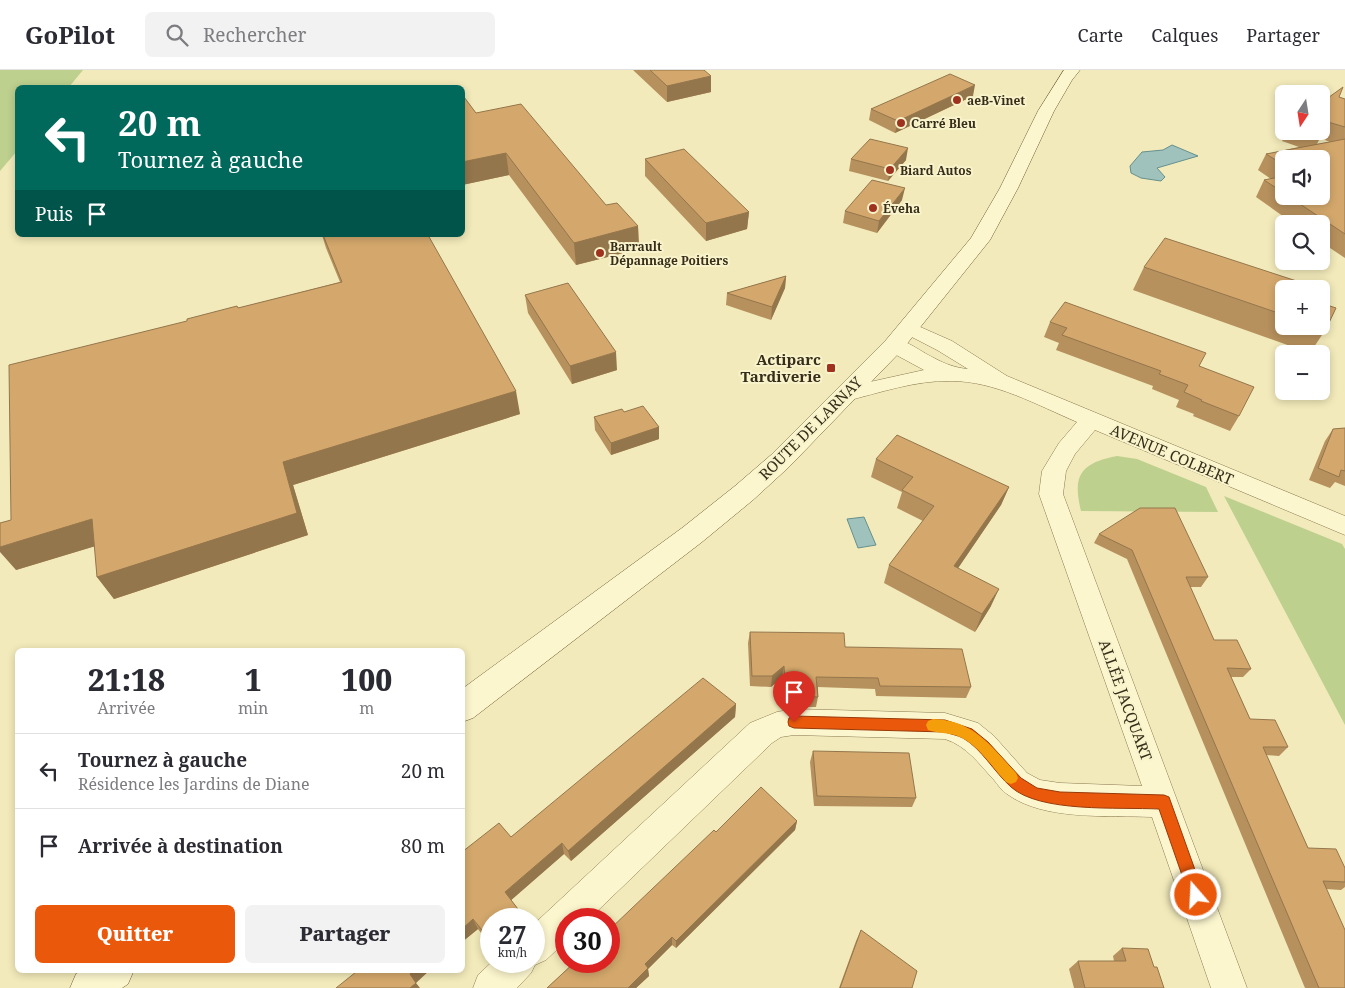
<!DOCTYPE html>
<html lang="fr">
<meta charset="utf-8">
<style>
body{margin:0;font-family:"Noto Serif",serif;background:#f2f2f3;color:#2b2b33;height:100vh;display:flex;flex-direction:column;font-size:19px;white-space:nowrap}
*{box-sizing:border-box;margin:0}
p{font-size:16px;color:#7c7c81}
.icon{flex:none;width:28px;height:28px;fill:none;stroke:currentColor;stroke-width:2;stroke-linecap:round;stroke-linejoin:round}
.map{position:relative;flex:1;overflow:hidden}
.side{position:absolute;left:15px;top:578px;width:450px;height:325px;display:flex;flex-direction:column;background:#fff;border-radius:8px;box-shadow:0 2px 8px #0003}
.side>*{flex:none}
.top-card{position:absolute;left:15px;top:15px;width:450px;height:152px;border-radius:8px;box-shadow:0 2px 8px #0003;background:#00695c;color:#fff;overflow:hidden}
.needle{width:32px;rotate:192deg}
.buttons{position:absolute;left:1275px;top:15px;display:grid;gap:10px}
.buttons a{display:grid;place-items:center;width:55px;height:55px;border-radius:8px;background:#fff;box-shadow:0 2px 8px #0003;font-size:25px}
.speed{position:absolute;left:480px;top:838px;display:flex;gap:10px;font-size:25px;font-weight:700;text-align:center}
.speed>*{display:grid;place-content:center;width:65px;height:65px;border-radius:50%;background:#fff;box-shadow:0 2px 8px #0003;line-height:1}
.speed small{font-size:12px;font-weight:400}
.speed .limit{border:8px solid #d22;background:#fff;color:#111}
.pin{position:absolute;display:grid;place-items:center;width:42px;height:42px;color:#fff;margin:-51px -21px;border-radius:50% 50% 50% 0;rotate:-45deg;box-shadow:0 0 5px #0007}
.pin .icon{rotate:45deg}
.me{position:absolute;width:55px;margin:-28px;rotate:341deg;stroke-linejoin:round;filter:drop-shadow(0 0 4px #0008)}
.turn{display:flex;align-items:center;gap:18px;height:105px;padding:0 20px;font-size:22px}
.turn .icon{width:65px;height:65px;stroke-width:2.5}
.turn b{display:block;font-size:35px;line-height:42px}
.then{display:flex;align-items:center;height:48px;padding:0 20px;background:#0003;gap:10px;font-size:19px}
.eta{display:flex;justify-content:space-evenly;align-items:center;height:85px;text-align:center}
.eta b{font-size:30px;font-weight:800;line-height:35px}
.primary-button{display:flex;gap:10px;margin-top:auto;padding:10px 20px}
.primary-button a{flex:1;height:58px;border-radius:8px;background:#ea580c;color:#fff;font-size:20px;font-weight:800;line-height:58px;text-align:center}
.primary-button a+a{background:#f2f2f3;color:#2b2b33}
ul{padding:0;list-style:none}
li{display:flex;align-items:center;gap:15px;height:75px;padding:0 20px;border-top:1px solid #e1e1e2}
li div{flex:1}
li b{display:block;font-size:19px}
li em{font-style:normal}
header{display:flex;align-items:center;gap:30px;box-sizing:border-box;height:70px;padding:0 25px;background:#fff;border-bottom:1px solid #e1e1e2}
header strong{font-size:24px}
nav{display:flex;gap:28px;margin-inline-start:auto;font-size:18px}
.search{width:350px;height:45px;background:#f2f2f3;display:flex;align-items:center;gap:12px;box-sizing:border-box;padding:0 18px;border-radius:8px;color:#7c7c81;font-size:19px}
.map>svg:first-child{display:block}
.green{fill:#bdd08e}
.water{fill:#9fc2bd;stroke:#66908c}
.lines{fill:none;stroke-linecap:round;stroke-linejoin:round}
.street-casing{stroke:#8a7953;stroke-width:1}
.secondary-casing{stroke:#6b5a37;stroke-width:1}
.street{fill:#fcf6ce;fill-rule:evenodd}
.secondary{fill:#fcf6ce;fill-rule:evenodd}
.wall{fill:#b6905d;fill-rule:evenodd}
.shaded-wall{fill:#94764c}
.building{fill:#d4a86c;stroke:#94764c}
.route{fill:#ea580c;stroke:#983908}
.slow{fill:#f59e0b}
.poi-dot{fill:#9e321e;stroke:#f8f3ca;stroke-width:2}
.labels{text-anchor:middle;dominant-baseline:central;stroke-width:4;stroke-linejoin:round;paint-order:stroke}
.far-poi-label{font-size:12px;font-weight:bold;fill:#372d1a;stroke:#f8f3ca;text-anchor:start}
.poi-label{font-size:15px;font-weight:bold;fill:#372d1a;stroke:#f8f3ca;text-anchor:end}
.street-label{font-size:15px;fill:#372d1a;stroke:#f8f3ca}
</style>
<header>
<strong>GoPilot</strong>
<div class="search"><svg class="icon" aria-label="search" viewBox="0 0 24 24"><circle cx="10" cy="10" r="6"/><path d="M15 15l6 6"/></svg>Rechercher</div>
<nav><a>Carte</a><a>Calques</a><a>Partager</a></nav>
</header>
<div class="map">
<svg width="1345" height="918" viewBox="0 0 1345 918">
<rect width="100%" height="100%" fill="#f2eaba"/>
<path class="green" d="M0,0h83l-14,17 -51,1 -1,63 -17,20z
M1117,386l20,3 69,28 12,25 -137,-1c-9,-36 0,-48 36,-55z
M1224,426l118,48 3,5v176z"/>
<path class="water" d="M1172,75l26,11 -41,12 8,9 -4,4 -20,-3 -10,-5 -1,-7 12,-14 21,-2z
M864,447l12,28 -18,3 -11,-29z"/>
<g class="lines">
<g class="street-casing">
<path id="street" d="M909,252l43,19 55,35 338,140v19l-250,-105 -20,24 -9,17 -3,23 184,494h-36l-59,-171c-45,-2 -108,4 -145,-23 -5,-3 -9,-9 -13,-14 -15,-16 -27,-34 -49,-41l-151,-4 -13,2 -9,6 -183,176h-23v22l-20,19 -11,5 -4,8 -14,15h-44l5,-13 15,-14h41v-37l216,-201 27,-11 17,-3 151,4 33,10 16,13 33,37 13,7 20,3 82,3 -103,-292 3,-23 17,-28 18,-21c-40,-17 -82,-41 -126,-41 -35,-1 -72,12 -105,20l-8,-2 -3,-5 3,-5 86,-19 -37,-20 -3,-5 3,-5c16,-4 32,11 47,18 11,6 22,10 34,11l-31,-19 -35,-18 -3,-4 3,-4z"/>
</g>
<g class="secondary-casing">
<path id="secondary" d="M1064,0h16l-8,10 -18,31 -36,77 -28,52 -88,110 -113,117 -36,33 -51,42 -229,176 -11,4v-33l220,-161 53,-42 36,-31 115,-115 85,-102 29,-50 38,-77z
M82,900h52l-6,14 -6,4h-52l6,-14z"/>
</g>
<use href="#street" class="street"/>
<use href="#secondary" class="secondary"/>
</g>
<path class="wall" d="M633,0h71l7,22 -44,10z
M973,26l-78,37 -26,-13 2,-11z
M462,27l14,16 130,92 32,21 1,23 -63,16 -67,-90 -47,10z
M1339,27l6,2v159l-24,-16v-18h-27l-38,-27 8,-17 7,-1 -13,-9 8,-16 33,-7 -17,-6 5,-10h34zM1320,68l10,4 -13,2zM1284,89l37,37h-37z
M645,89l104,53 -2,17 -41,12 -61,-65z
M851,89l55,1 -18,21 -39,-10z
M902,130l-25,33 -34,-10 2,-12z
M322,165h106l92,179 -227,71 15,50 -194,64 -17,-22 -2,-31 -79,24 -5,-50 227,-212 102,-26 -14,-34z
M1144,197l140,22v37h37v-30l3,8 2,25 -16,24 -177,-63z
M786,206l-1,12 -14,32 -45,-15 1,-12z
M525,225l92,75 -45,14 -44,-71z
M1050,252l149,45 40,49 -9,15 -37,-15 1,-2 -18,-7 3,-7 -27,-11 1,-3 -97,-36 3,-7 -15,-6z
M624,342l35,15v12l-48,16 -16,-25 -1,-13z
M1345,358v58l-10,-4 -5,6 -21,-8 16,-39 8,-12z
M876,389l133,28 -8,18 -43,63 33,38 -16,26 -91,-49 5,-18 34,-44 -26,-13 5,-16 -31,-15z
M1099,464l109,43 -7,10h-11l24,53 37,29 -8,8h-12l19,42 38,28 -9,9 -13,-1 42,93 37,20v19l-4,3 -15,-1 19,99h-40l-178,-429 -33,-16z
M750,562l95,15 126,40 -5,11 -90,-2 -1,-7 -57,-2v10l-2,10h-32l-2,-30 -11,10 -21,-1 -2,-43z
M736,634l-1,13 -164,144 -7,-7 -53,46 10,13 2,6h-32v27l-13,-17 -16,13v-90l49,-15z
M813,681l103,47 -4,9 -98,-1 -4,-44z
M797,751l-2,9 -119,118 -4,-3 -24,24 1,7 -13,12h-89l169,-156z
M861,860l51,58h-73l17,-47z
M1122,878l42,40h-90l-5,-19 9,-8h36l-1,-5z"/>
<path class="shaded-wall" d="M711,6v16l-44,10v-16z
M975,15l-2,11 -78,37 3,-12z
M908,78l-2,12 -18,21 2,-12z
M506,83l3,22 -47,10v-23z
M905,118l-3,12 -25,33 2,-12z
M749,142l-2,17 -41,12v-18z
M638,156l1,23 -63,16 -2,-22z
M786,206l-1,12 -14,32 1,-13z
M616,282l1,18 -45,14 -2,-18z
M516,321l4,23 -227,71 15,50 -194,64 -17,-22 186,-115z
M659,357v12l-48,16v-12z
M1009,417l-8,18 -53,78 6,-17z
M92,449l17,23 -93,28 -16,-18v-5z
M999,519l-8,17 -16,26 7,-18z
M784,596l-2,11 -11,10 1,-11z
M736,634l-1,13 -164,144 -3,-10z
M797,751l-2,9 -119,118v-7z
M562,773l2,11 -55,48 -4,-10z
M521,843l2,6h-9z
M473,849l5,10 -16,13v-13z
M672,867v8l-24,24 1,7 -13,12h-8l17,-24z
M414,900h16l-14,13 4,5h-10v-14z"/>
<path class="building" d="M650,0h54l7,6 -44,10z
M950,4l25,11 -77,36 -27,-12z
M1343,17l-4,10 6,2v28l-17,-5 -7,14 -13,-5h13v-28z
M462,27h2l12,16 45,-9 85,101 11,-2 21,23 -64,17 -68,-90 -44,9z
M870,69l38,9 -18,21 -39,-10z
M1345,69v95l-57,-38h33v-37h-37v6l-18,-11z
M684,79l65,63 -43,11 -61,-64z
M1284,106v17l-20,-13z
M872,110l33,8 -26,33 -34,-10z
M323,165h105l88,156 -233,71 14,51 -200,64 -5,-58 -92,28v-24l11,-3 -2,-155 178,-44v-2l50,-13 1,2 104,-26z
M1165,168l153,50 -1,1h-33v26l-140,-48z
M786,206l-14,31 -45,-14z
M568,213l48,69 -46,14 -45,-71z
M1321,226l6,2 -3,6 12,4 -10,21 -9,-3h4z
M1065,232l141,51 -7,13 55,21 -15,29 -38,-15 1,-1 -18,-8 4,-7 -29,-11 2,-3 -99,-36 5,-7 -17,-6z
M643,336l16,21 -48,16 -17,-26 28,-8 2,3z
M1345,358v43l-4,-1 -2,7 -21,-9 15,-39z
M897,365l112,52 -55,79 45,23 -17,25 -93,-49 45,-59 -32,-16 11,-13 -37,-18z
M1140,438h35l33,69h-22l28,63h23l14,29 -24,-1 23,51 25,1 13,27h-25l45,101 28,1 9,19v14l-22,-1 22,49v58h-26l-187,-438 -33,-16z
M750,562l94,1 1,14 117,2 9,38 -91,-1 -2,-8 -62,-1 2,20 -32,-1 -2,-30 -12,10h-20z
M703,608l33,26 -168,147 -6,-8 -57,49 16,21 -7,6h-23v20l-1,1 -17,-21 -11,10v-77l37,-29 12,14z
M813,681l96,2 7,45 -99,-2z
M761,717l36,34 -121,120 -4,-4 -27,27 3,4 -20,20h-81l29,-27h33v-31l105,-100 2,2z
M861,860l56,41 -5,17h-72z
M1122,878l26,1 6,18h3l7,21h-79l-7,-27h48z
M354,900h60l-4,4 6,9 -6,5h-74l20,-16z"/>
<path class="route" d="M794,646l151,4 27,9 16,13 33,36 16,10 23,4 104,3 5,2 35,98 -2,6 -6,2 -5,-2 -32,-92c-40,-2 -119,4 -148,-22 -17,-15 -29,-38 -48,-49 -6,-3 -13,-4 -18,-6l-151,-4 -5,-2 -1,-4 1,-4z"/>
<path class="slow" d="M933,649c40,1 58,27 83,54l2,5 -2,4 -5,2 -5,-2c-13,-14 -26,-35 -44,-44 -11,-6 -23,-4 -34,-8l-2,-5 2,-4z"/>
<g class="poi-dot">
<circle cx="957" cy="30" r="5"/>
<circle cx="901" cy="53" r="5"/>
<circle cx="890" cy="100" r="5"/>
<circle cx="873" cy="138" r="5"/>
<circle cx="600" cy="183" r="5"/>
<rect x="826" y="293" width="10" height="10" rx="2.5"/>
</g>
<g class="labels">
<g class="far-poi-label">
<text x="967" y="30">aeB-Vinet</text>
<text x="911" y="53">Carré Bleu</text>
<text x="900" y="100">Biard Autos</text>
<text x="883" y="138">Éveha</text>
<text x="610" y="176">Barrault<tspan x="610" dy="14">Dépannage Poitiers</tspan></text>
</g>
<g class="poi-label">
<text x="821" y="289">Actiparc<tspan x="821" dy="17">Tardiverie</tspan></text>
</g>
<g class="street-label">
<text transform="translate(810 358) rotate(-45)">ROUTE DE LARNAY</text>
<text transform="translate(1172 384) rotate(23)">AVENUE COLBERT</text>
<text transform="translate(1126 630) rotate(70)">ALLÉE JACQUART</text>
</g>
</g>
</svg>
<div class="buttons">
<a><svg class="needle" viewBox="-14 -14 28 28"><path d="M0-13l5 13h-10z" fill="#e53935"/><path d="M0 13l5-13h-10z" fill="#7c7c81"/></svg></a>
<a><svg class="icon" aria-label="sound" viewBox="0 0 24 24"><path d="M4 9h4l5-4v14l-5-4H4zM17 9q2 3 0 6"/></svg></a>
<a><svg class="icon" aria-label="search" viewBox="0 0 24 24"><circle cx="10" cy="10" r="6"/><path d="M15 15l6 6"/></svg></a>
<a>+</a>
<a>−</a>
</div>
<div class="speed"><div>27<small>km/h</small></div><div class="limit">30</div></div>
<div class="pin" style="left:794px;top:652px;background:#d93025"><svg class="icon" aria-label="arrive" viewBox="0 0 24 24"><path d="M6 21V4h12l-3 4 3 4H6"/></svg></div>
<svg class="me" style="left:1196px;top:825px" viewBox="-20 -20 40 40"><circle r="17" fill="#ea580c" stroke="#fff" stroke-width="3"/><path d="M0-11L8 9 0 5-8 9z" fill="#fff"/></svg>
<div class="top-card">
<div class="turn"><svg class="icon" aria-label="left" viewBox="0 0 24 24"><path d="M17 20v-9H6M10 6l-5 5 5 5"/></svg><div><b>20 m</b>Tournez à gauche</div></div>
<div class="then">Puis<svg class="icon" aria-label="arrive" viewBox="0 0 24 24"><path d="M6 21V4h12l-3 4 3 4H6"/></svg></div>
</div>
<section class="side">
<div class="eta">
<div><b>21:18</b><p>Arrivée</p></div>
<div><b>1</b><p>min</p></div>
<div><b>100</b><p>m</p></div>
</div>
<ul>
<li><svg class="icon" aria-label="left" viewBox="0 0 24 24"><path d="M17 20v-9H6M10 6l-5 5 5 5"/></svg><div><b>Tournez à gauche</b><p>Résidence les Jardins de Diane</p></div><em>20 m</em></li>
<li><svg class="icon" aria-label="arrive" viewBox="0 0 24 24"><path d="M6 21V4h12l-3 4 3 4H6"/></svg><div><b>Arrivée à destination</b></div><em>80 m</em></li>
</ul>
<div class="primary-button"><a>Quitter</a><a>Partager</a></div>
</section>
</div>
